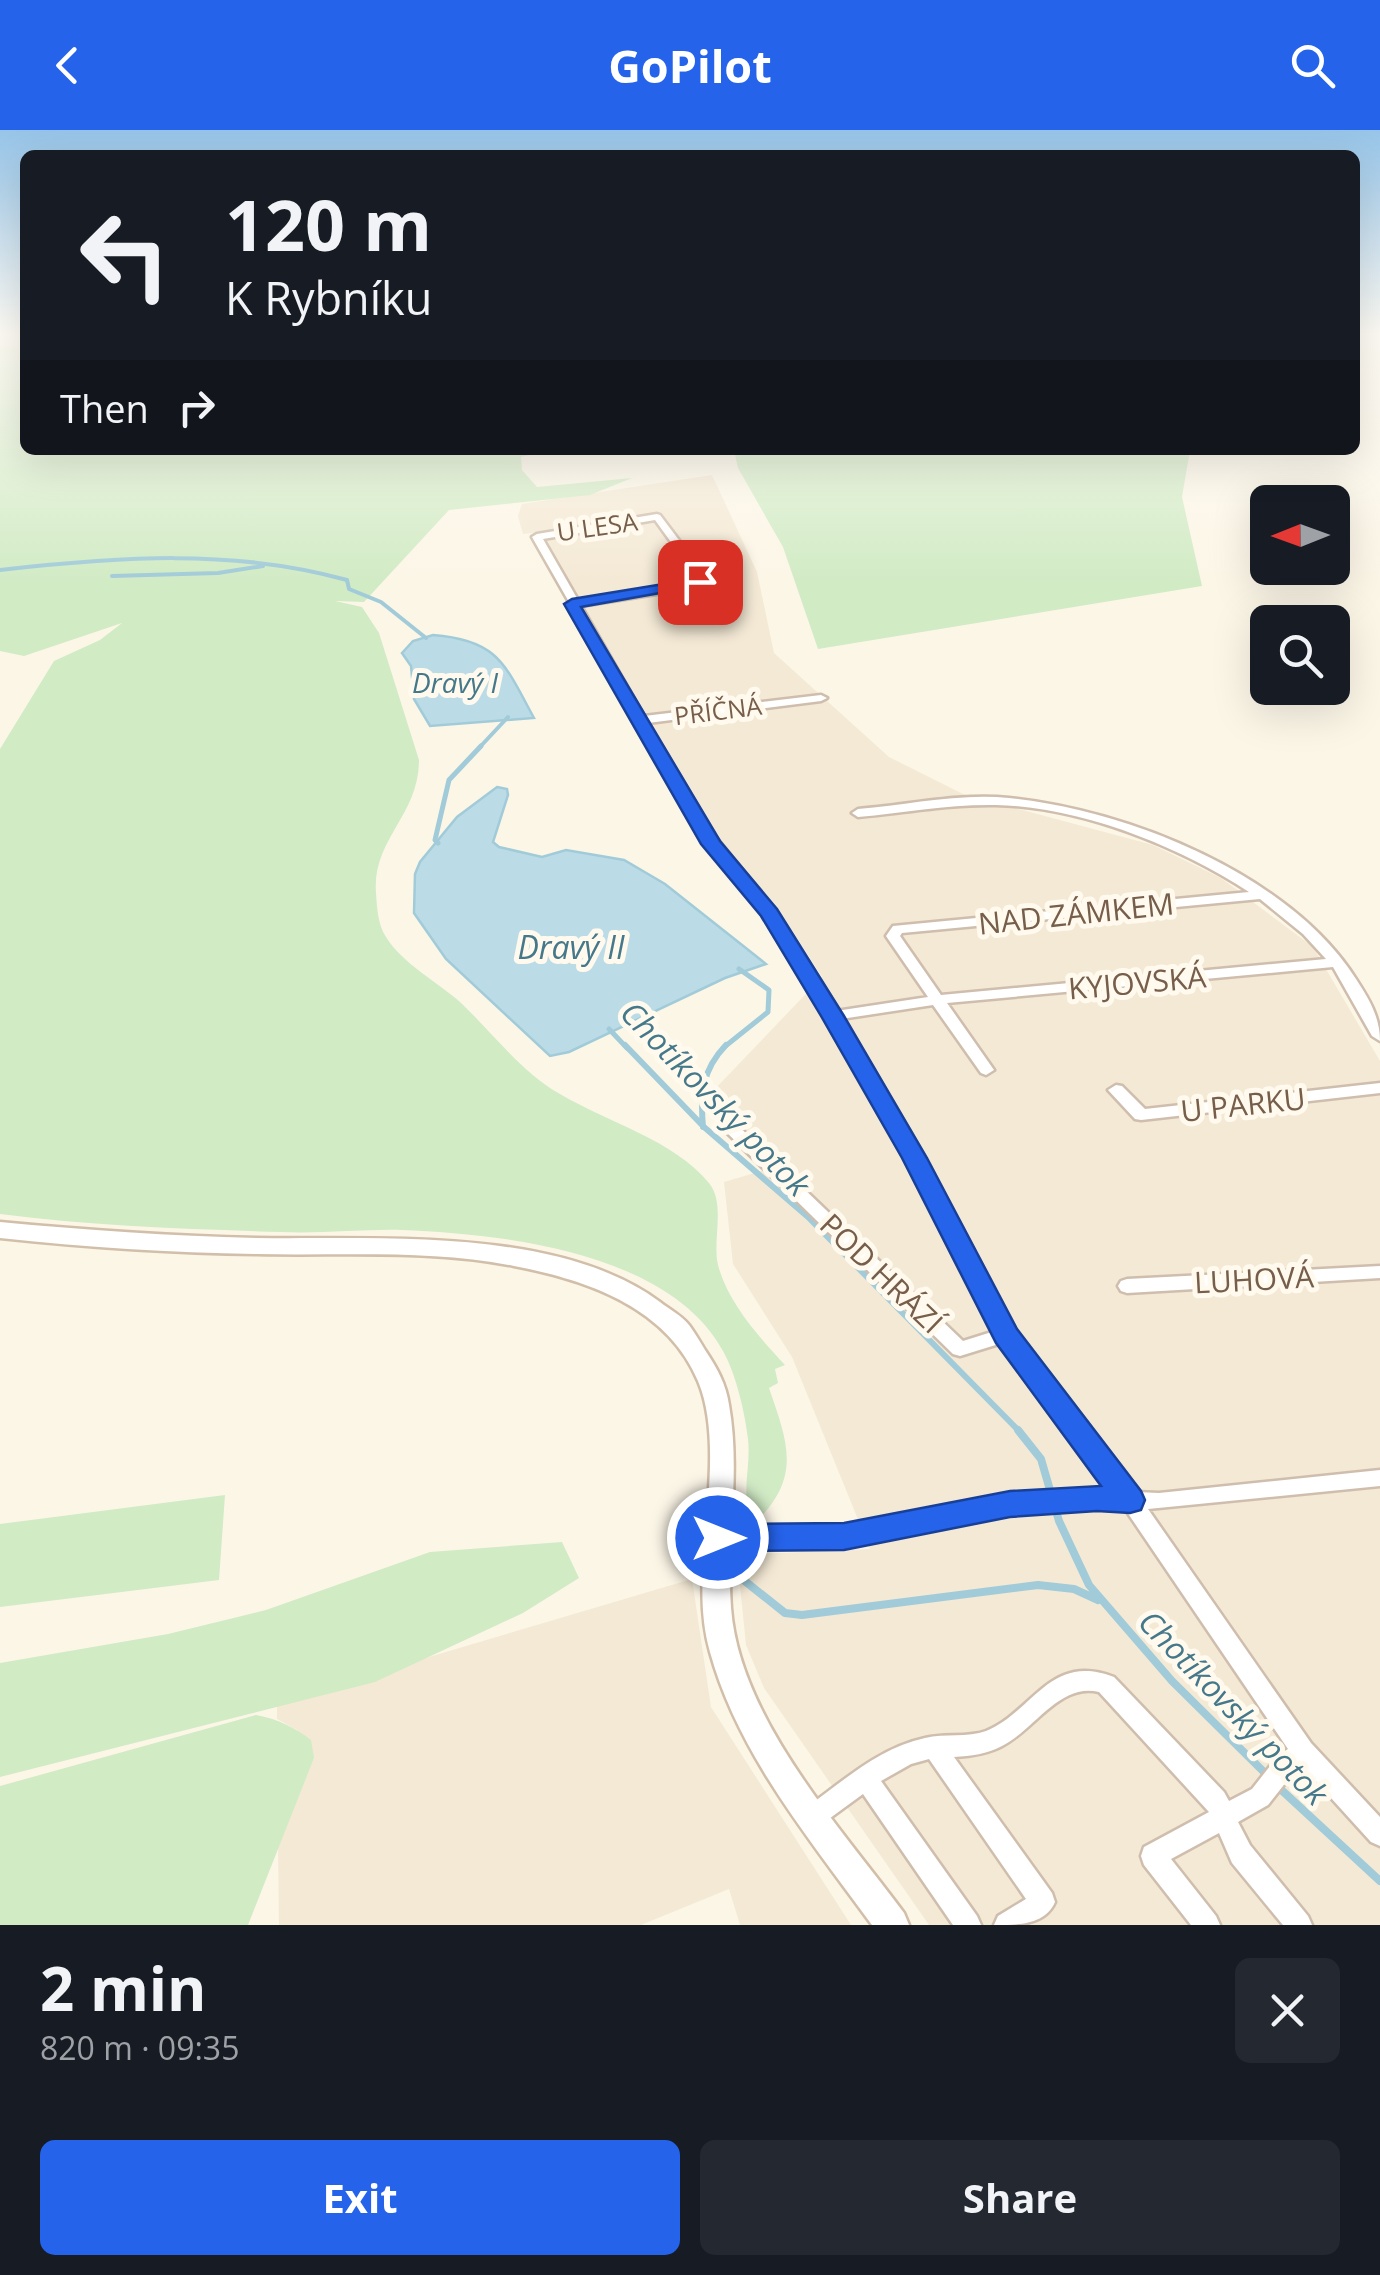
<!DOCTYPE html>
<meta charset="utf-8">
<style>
body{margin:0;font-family:"Open Sans",sans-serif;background:#242831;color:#f1f3f6;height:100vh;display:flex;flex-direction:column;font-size:38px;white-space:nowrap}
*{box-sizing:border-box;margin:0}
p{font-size:32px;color:#9ea1a6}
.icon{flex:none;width:55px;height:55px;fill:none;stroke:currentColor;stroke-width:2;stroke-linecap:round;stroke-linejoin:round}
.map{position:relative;height:1795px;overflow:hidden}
.drawer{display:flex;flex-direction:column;background:#171b24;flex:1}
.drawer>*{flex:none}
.hud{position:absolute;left:20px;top:20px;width:1340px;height:305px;border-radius:15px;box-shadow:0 10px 40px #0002;background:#171b24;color:#f1f3f6;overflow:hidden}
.needle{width:65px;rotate:269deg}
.controls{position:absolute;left:1250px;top:355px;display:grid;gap:20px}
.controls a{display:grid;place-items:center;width:100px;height:100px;border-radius:15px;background:#171b24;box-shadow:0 10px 40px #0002;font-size:50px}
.pin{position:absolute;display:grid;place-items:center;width:85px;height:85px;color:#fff;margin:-42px;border-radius:20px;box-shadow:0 5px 15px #0006}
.me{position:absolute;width:110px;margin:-55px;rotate:90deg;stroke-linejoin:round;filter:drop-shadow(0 0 8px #0008)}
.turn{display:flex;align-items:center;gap:35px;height:210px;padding:0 40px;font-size:45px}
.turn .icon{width:130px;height:130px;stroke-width:2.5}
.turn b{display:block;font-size:70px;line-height:85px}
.then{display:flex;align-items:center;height:95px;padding:0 40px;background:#0003;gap:20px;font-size:38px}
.round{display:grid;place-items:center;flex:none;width:105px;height:105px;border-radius:15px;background:#242831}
.overview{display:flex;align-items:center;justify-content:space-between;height:170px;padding:0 40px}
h1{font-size:60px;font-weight:700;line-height:75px}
.cta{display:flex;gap:20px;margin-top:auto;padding:20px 40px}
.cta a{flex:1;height:115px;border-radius:15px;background:#2563eb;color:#fff;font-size:40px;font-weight:700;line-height:115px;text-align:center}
.cta a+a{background:#242831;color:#f1f3f6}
header{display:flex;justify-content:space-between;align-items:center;height:130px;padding:0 40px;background:#2563eb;color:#fff;font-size:45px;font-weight:700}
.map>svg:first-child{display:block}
.residential{fill:#f4e9d5}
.green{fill:#d1ebc5}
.water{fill:#bbdce7;stroke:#a1cbd8;stroke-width:2.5}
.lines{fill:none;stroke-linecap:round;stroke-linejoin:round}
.stream-far3{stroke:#a1cbd8;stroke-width:4}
.stream-far2{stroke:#a1cbd8;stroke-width:5}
.stream-far1{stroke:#a1cbd8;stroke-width:6}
.stream{stroke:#a1cbd8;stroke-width:8}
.street-casing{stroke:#cfbead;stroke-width:5}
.secondary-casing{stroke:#d2bfaa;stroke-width:5}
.street{fill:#fff;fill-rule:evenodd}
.secondary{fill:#fff;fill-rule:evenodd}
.route{fill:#2563eb;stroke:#184099;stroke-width:2.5}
.labels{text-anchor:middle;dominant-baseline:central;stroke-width:10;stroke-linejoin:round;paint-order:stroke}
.far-street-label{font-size:25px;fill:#765e4b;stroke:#fffaed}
.far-water-label{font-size:28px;font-style:italic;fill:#44788a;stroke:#fffaed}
.street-label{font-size:30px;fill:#765e4b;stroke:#fffaed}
.water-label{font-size:32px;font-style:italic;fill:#44788a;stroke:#fffaed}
</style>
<header><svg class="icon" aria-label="back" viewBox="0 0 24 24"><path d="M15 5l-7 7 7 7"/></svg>GoPilot<svg class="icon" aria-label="search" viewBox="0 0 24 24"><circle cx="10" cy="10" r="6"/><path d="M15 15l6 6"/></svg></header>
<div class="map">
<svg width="1380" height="1795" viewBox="0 0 1380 1795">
<rect width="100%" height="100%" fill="#fcf6e7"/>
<path class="residential" d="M712,345l45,97 17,81 115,104 74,37 190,51 68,33 92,69 67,114v864h-451l-165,-237 -18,-43 -9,-90 133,-6 -78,-192 -59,-93 -9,-82 51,-15 -62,-76 109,-114 -47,-73 -54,-60 -182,-312 -16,2 -5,-18 4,-12z
M692,1449l19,128 140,218h-111l-11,-36 -88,36h-362l-1,-80 36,-87 -17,-28 -20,-11v-17z"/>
<path class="green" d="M0,203h25v117h524l-28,7 1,13 15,17 95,-9 -42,17 -141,15 -85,92 -29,-1 27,6 17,26 40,127c0,56 -47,79 -43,133 1,15 2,32 10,44 17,27 50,44 74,65 33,31 60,69 100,92 47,28 114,46 149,89 17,21 3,58 9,82 10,38 41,72 67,100l-10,4 3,14 -9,5c18,53 33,87 -11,132l-9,-6c-7,-25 2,-50 -1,-75 -3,-26 -12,-65 -25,-88 -54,-99 -220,-117 -321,-121 -40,-1 -81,4 -122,2 -93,-3 -187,-6 -280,-18v-465l54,-88 46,-21 22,-17 -98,33 -24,-5z
M734,320h456l-8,47 20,89 -384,63 -35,-102 -45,-79z
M225,1365l-6,85 -219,27v-83z
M562,1412l17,36 -56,35 -148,69 -375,95v-114l168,-29 98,-24 164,-58z
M256,1585c22,4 38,12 55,25l3,18 -66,167h-248v-139z"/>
<path class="water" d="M433,505c66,5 72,30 101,83l-104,8 -16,-27 -3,-33 -9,-13 11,-12z
M497,657l10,2 1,6 -15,47 6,5 43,10 24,-7 58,10 41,24 101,80 -41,14 -156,74 -19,4 -104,-97 -32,-46 1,-39 5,-12 37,-45z"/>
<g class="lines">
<path class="stream-far3" d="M0,440c117,-13 232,-22 347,10l2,9 32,13 45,36
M112,446l106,-3 45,-7
M479,618l29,-31"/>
<path class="stream-far2" d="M438,713l-3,-3 14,-60 32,-34
M609,899l18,19
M723,918l45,-36 1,-22 -30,-21"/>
<path class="stream-far1" d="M625,915l79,82 104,90 212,215
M703,997c-3,-33 -1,-57 23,-82"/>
<path class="stream" d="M1018,1300l23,29 18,62 30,64 83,96 97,96
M731,1440l54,43 17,2 236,-30 36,4 24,11
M1276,1655l104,96"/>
<g class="street-casing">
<path id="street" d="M657,384l3,1 46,61v4l-12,8 -113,18 63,110 177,-21 6,3 -6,3 -173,22 59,103 68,85 61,100 92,-14 -42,-61 7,-10 356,-34c-71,-46 -168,-85 -253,-87 -46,-1 -92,8 -138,12l-6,-4 6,-4c50,-4 101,-16 151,-11 120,12 281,77 347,181 13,20 24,38 24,62l-8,-5 -39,-69 -386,36 47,67 -8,5 -5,-2 -48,-68 -92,14 81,138 91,174 123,161 23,1 221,-23v16l-232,23 163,234 69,74v29l-9,-4 -69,-76 -8,6 -26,33 -30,17 12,23 58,71 4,9h-29l-51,-62 -13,-30 -48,26 45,57 4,9h-29l-47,-60 -3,-9 3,-9 65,-35 -110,-120c-39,-10 -65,38 -97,54 -15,8 -31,10 -48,11l98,136 3,9c-10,23 -37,23 -61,23l4,-9 28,-17 -97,-140 -18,5 -30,17 96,135 4,9h-28l-90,-131 -41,30 -8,4 -8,-4 -4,-8 4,-8c37,-27 73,-60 119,-70 20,-5 43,0 61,-7 48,-20 64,-79 128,-54l110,115 5,9 23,-12 26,-33 10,-7 -163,-240 -86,-1 -195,37 -126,1 -7,-3 -3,-6 3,-6 7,-3 126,-1 195,-35h74l-111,-149 -42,13 -7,-2 -235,-230 2,-4h12l231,221 32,-10 -89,-174 -81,-141 -61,-100 -69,-89 -124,-220 -4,-3 2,-2 -37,-65 5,-3zM655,390l42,58 -6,4 -113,18 -35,-61zM1260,769l43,35 23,25 -385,36 -41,-59 2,-3z
M1380,953v10l-239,27 -6,-1 -27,-29 8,-5 6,1 23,23z
M1380,1136v12l-253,15 -6,-2 -3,-5 3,-5 6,-2z"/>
</g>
<g class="secondary-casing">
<path id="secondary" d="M0,1092c85,8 171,14 256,16 122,2 302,-12 404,64 9,7 22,14 29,23 6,8 11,17 16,25 12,18 21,34 24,55 12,68 -3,135 2,203 8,110 110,220 173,305l5,12h-37c-61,-84 -134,-171 -162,-273 -14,-49 -5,-100 -2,-150 3,-37 5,-86 -10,-121 -31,-74 -111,-101 -184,-115 -83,-17 -172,-10 -257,-12 -86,-1 -172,-7 -257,-16z"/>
</g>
<use href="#street" class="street"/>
<use href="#secondary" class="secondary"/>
</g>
<linearGradient id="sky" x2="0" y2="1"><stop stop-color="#96c4e8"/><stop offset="0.45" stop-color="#fefbf4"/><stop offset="1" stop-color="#fefbf4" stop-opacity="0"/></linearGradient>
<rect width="1380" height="454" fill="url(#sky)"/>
<path class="route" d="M700,448l8,4 -3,3 -124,22 139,234 57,68 67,107 83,142 90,171 124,162 4,9 -4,10 -11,3 -33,-2 -87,6 -166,33 -126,1 -11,-4 -5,-9 5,-10 11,-4 126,-1 166,-32 91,-5 -105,-143 -94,-185 -81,-142 -60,-100 -60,-72 -137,-240 8,-5z"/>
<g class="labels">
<g class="far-street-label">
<text transform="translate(597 396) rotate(-8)">U LESA</text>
<text transform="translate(718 580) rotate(-7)">PŘÍČNÁ</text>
</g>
<g class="far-water-label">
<text x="455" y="552">Dravý I</text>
</g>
<g class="street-label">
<text transform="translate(1076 783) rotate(-6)">NAD ZÁMKEM</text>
<text transform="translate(1137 852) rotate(-5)">KYJOVSKÁ</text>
<text transform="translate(1243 974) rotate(-6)">U PARKU</text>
<text transform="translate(882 1143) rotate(44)">POD HRÁZÍ</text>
<text transform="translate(1254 1149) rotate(-3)">LUHOVÁ</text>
</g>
<g class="water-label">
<text x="571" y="816">Dravý II</text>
<text transform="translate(716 968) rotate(46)">Chotíkovský potok</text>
<text transform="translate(1234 1577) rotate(46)">Chotíkovský potok</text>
</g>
</g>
</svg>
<div class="controls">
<a><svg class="needle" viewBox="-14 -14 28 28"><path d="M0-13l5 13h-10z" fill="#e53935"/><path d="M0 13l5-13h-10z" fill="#9ea1a6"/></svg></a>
<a><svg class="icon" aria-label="search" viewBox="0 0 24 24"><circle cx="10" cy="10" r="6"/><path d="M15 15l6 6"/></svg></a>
</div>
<div class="pin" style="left:700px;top:452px;background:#d93025"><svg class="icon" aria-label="arrive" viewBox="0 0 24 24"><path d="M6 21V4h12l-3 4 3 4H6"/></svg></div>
<svg class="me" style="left:718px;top:1408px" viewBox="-20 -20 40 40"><circle r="17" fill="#2563eb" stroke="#fff" stroke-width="3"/><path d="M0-11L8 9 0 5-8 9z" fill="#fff"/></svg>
<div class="hud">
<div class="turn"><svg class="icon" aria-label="left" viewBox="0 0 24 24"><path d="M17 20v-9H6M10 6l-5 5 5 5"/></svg><div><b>120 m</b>K Rybníku</div></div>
<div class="then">Then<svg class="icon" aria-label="right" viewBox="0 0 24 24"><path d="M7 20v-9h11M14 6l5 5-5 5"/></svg></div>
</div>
</div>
<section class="drawer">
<div class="overview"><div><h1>2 min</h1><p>820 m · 09:35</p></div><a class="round"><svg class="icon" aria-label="close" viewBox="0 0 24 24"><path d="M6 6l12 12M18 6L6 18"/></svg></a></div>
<div class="cta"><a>Exit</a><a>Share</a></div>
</section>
